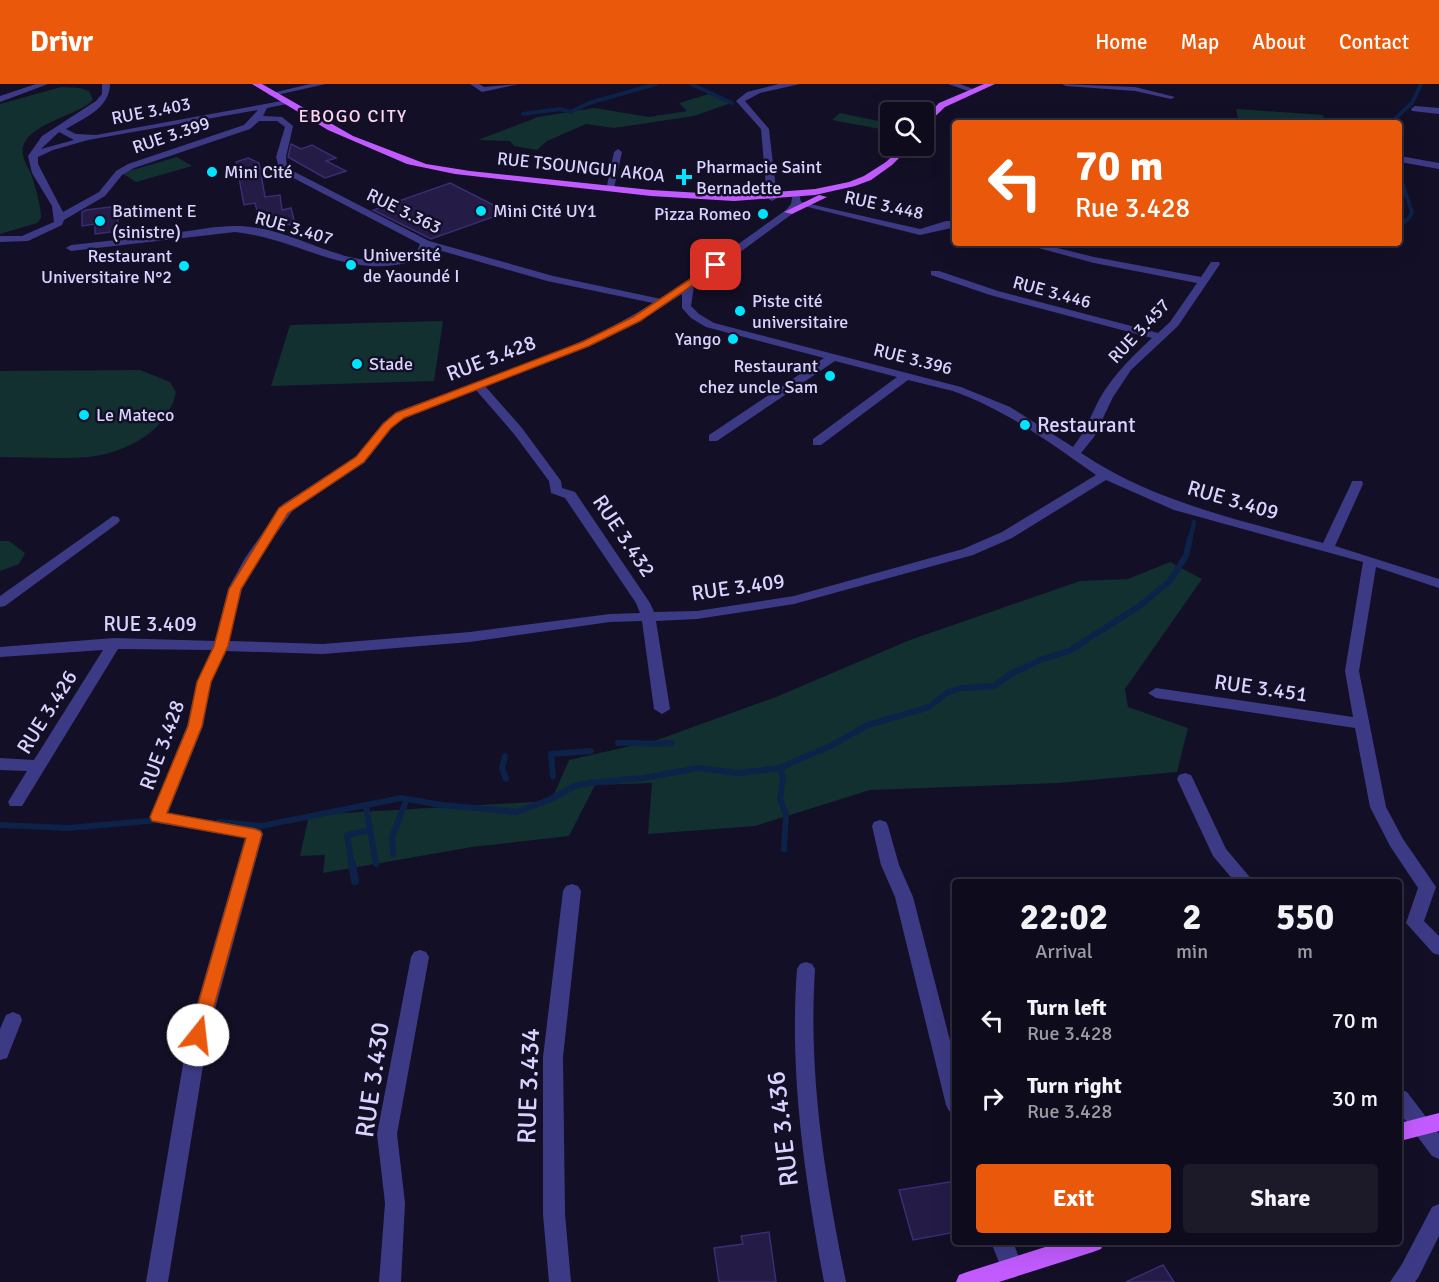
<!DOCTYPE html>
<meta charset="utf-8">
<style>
body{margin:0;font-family:Signika,sans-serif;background:#1c1929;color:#f1f3f6;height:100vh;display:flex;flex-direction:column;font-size:22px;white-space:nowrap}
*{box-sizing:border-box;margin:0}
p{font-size:20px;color:#9b9ba3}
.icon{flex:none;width:33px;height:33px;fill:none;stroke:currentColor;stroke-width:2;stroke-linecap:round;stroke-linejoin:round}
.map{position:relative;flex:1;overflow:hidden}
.panel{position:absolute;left:952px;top:795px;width:450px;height:366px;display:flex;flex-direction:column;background:#0e0b1c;border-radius:6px;box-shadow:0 6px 24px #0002,0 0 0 2px #2e2b3b}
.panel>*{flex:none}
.banner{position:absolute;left:952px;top:36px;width:450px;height:126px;border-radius:6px;box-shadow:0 6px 24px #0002,0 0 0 2px #2e2b3b;background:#ea580c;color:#fff;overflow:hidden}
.controls{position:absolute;left:880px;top:18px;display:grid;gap:12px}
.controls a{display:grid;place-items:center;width:54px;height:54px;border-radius:6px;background:#0e0b1c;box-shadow:0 6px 24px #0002,0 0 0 2px #2e2b3b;font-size:30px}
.pin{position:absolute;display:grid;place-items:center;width:51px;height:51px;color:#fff;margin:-26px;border-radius:12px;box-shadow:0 3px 9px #0006}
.me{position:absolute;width:66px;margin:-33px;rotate:16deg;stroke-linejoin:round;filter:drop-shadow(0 0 4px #0008)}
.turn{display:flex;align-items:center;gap:21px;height:126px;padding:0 24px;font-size:27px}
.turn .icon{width:78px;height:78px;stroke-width:2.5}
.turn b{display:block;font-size:42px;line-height:51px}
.eta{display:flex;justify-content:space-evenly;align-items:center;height:102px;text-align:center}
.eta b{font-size:36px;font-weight:700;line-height:42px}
.cta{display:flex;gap:12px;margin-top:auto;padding:12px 24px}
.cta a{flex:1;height:69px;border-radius:6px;background:#ea580c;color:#fff;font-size:24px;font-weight:700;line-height:69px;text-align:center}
.cta a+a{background:#1c1929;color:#f1f3f6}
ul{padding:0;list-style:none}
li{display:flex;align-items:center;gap:18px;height:78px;padding:0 24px}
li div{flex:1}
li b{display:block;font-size:22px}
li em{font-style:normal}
header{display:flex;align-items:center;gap:36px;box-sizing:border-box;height:84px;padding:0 30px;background:#ea580c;color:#fff}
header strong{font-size:28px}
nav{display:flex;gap:33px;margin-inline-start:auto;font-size:21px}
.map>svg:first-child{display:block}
.green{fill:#12302f}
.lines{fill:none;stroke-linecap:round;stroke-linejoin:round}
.stream-far3{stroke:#0c2248;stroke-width:4}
.stream-far2{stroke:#0c2248;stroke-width:4.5}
.stream-far1{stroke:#0c2248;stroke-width:6}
.stream{stroke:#0c2248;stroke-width:8}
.building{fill:#241b47;stroke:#3b2d73;stroke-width:1.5}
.minor{fill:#3d3a85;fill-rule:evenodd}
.major{fill:#c25bff;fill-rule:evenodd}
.route{fill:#ea580c;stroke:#983908;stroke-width:1.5}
.poi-dot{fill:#00e5ff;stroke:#130f26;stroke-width:2}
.labels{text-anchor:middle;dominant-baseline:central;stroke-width:5;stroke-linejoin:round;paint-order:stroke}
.far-street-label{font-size:18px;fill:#d9d4ff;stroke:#130f26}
.far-neighbourhood-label{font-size:18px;letter-spacing:1.5px;fill:#ffd6f0;stroke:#130f26}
.far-poi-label{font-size:18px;fill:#d9d4ff;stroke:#130f26;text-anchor:start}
.street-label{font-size:21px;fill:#d9d4ff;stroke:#130f26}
.poi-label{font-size:21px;fill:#d9d4ff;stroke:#130f26;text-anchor:start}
.near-street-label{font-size:26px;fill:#d9d4ff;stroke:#130f26}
</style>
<header>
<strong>Drivr</strong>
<nav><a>Home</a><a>Map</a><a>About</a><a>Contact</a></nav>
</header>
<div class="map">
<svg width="1439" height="1198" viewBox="0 0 1439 1198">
<rect width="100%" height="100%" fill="#130f26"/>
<path class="green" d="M61,3l19,1 9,3 4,9c-16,17 -75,25 -70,55 1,7 7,14 9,22 4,12 9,29 9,41l-4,5 -37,11v-130z
M709,10l22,9 -37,13 -80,12 -28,-4 -39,17 -10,9 -23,-4 -4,-5 -32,-1 60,-23 56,-9 55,9 38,-6 -8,-8z
M1236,25l87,6 2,8h-86z
M840,29l48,10 -8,6 -48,-9z
M177,73l15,9 -56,16 -14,-9z
M443,237l-9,60 -163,5 19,-61z
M140,286l30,12 6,10c-7,38 -50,61 -87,65 -29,2 -60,0 -89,0v-86z
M0,457h9l16,12 -6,11 -19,7z
M1170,478l32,17 -77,110 3,18 60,21 -11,44 -119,11 -188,7 -115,36 -107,8 4,-51 -57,2 -26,51 -97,11 -149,26 2,-18 -25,1 9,-41 242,-14 18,-41 88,-20 119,-43 134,-57 170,-59 48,-2z"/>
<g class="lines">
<path class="stream-far3" d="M691,0l41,19
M523,30l37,-5 11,3 18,-9 67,-19
M1390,39l22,-20 9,-19
M1400,93l12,35 -3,6 -9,7 2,14"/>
<path class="stream-far2" d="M1190,456l4,-18"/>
<path class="stream-far1" d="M618,659c18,-1 36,2 54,0
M505,672l-3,12 4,11
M780,684l3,10 -3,21 6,15 -2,35
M553,692l-2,-22 40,-3
M366,722l10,58
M219,738l42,4 140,-28 41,7 75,7 34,-13 24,-13 14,-3 55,-5 54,-10 40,5 42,-5 52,-23 36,-20 61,-18 19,-15 14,-4 32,-2 17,-12 29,-14 29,-9 69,-44 31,-25 17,-26 4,-18
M0,741l69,3 89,-8
M393,770l-1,-17 14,-36
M352,782l-5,-31 23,-5"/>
<path class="stream" d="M352,780l3,17"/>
</g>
<path class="building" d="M291,60l10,5 11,-4 24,13 -10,3 20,10 -21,7 -37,-21z
M248,74l11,5 6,34 15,-2 2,15 9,-2 4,16 -22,2 -3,-10 -11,2 -4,-15 -11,2 -8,-43z
M450,99l57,29 -76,27 -58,-29z
M118,122v25l-23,3v-10l-13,2v-14l4,-2z
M956,1097v51l-43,8 -14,-50z
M769,1148l7,50h-57l-5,-34 29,-4 -2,-8z
M1163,1181l11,17h-48z"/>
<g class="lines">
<path class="minor" d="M36,0h12l-48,18v-6z
M102,0h8c0,24 -26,34 -44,45l10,5 20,1 191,-35v4l-20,4 -4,8 19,1 11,9 -7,31 1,11 142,73 124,35 108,23 125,-89 5,-6 2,-11h6l2,9 119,27 26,-8h10v6l-36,8 -120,-30 -8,9 -98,72 -3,20 8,8 15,9 247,64 49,20 63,40c12,-15 18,-32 27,-49 14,-24 33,-42 52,-60l-162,-43 -59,-20v-4h8l59,20 160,42 12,-11 27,-39 -103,-20 -74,-20h17l57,14 107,20 10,-15h8l1,2 -42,62 -47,44 -18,27 -19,40 -13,16c72,49 159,67 242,90l28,-59 1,-3h10l1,3 -28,62 104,33v9l-63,-21 -17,104 27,136 17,32 33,48 -12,34 15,15v19l-6,-2 -27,-30 12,-35 -28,-42 -20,-39 -15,-79 -199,-30 -8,-5 8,-5 197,29 -8,-46 18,-109 -189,-52 -68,-30 -94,58 -39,17 -179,49 -97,15 -41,2 14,88 -8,5 -8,-5 -12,-88 -32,1 -140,20 -147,12 -97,-3 -15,31 -8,44 -35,87 87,15 6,2 2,4 -55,201 -40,247h-22l42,-247 57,-197 -87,-15 -6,-2 -2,-4 37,-91 10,-44 15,-32 -94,-1 -96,157h-12l-2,-4 19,-31 -27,-1v-12l34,2 69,-110 -103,7v-10l114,-9 101,3 13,-52 17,-31 38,-54 73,-47 27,-34 13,-11c83,-31 182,-61 257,-109l-106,-22 -119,-34 -4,11c-73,26 -119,-18 -189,-26l-164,19 -5,-3 5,-3c36,-4 73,-8 109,-13 18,-2 36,-6 54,-6 65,-1 113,53 182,28l4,-10 -140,-73 -4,-14 9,-30 -8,-6h-18l-9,8 -116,39 -12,7 -17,21 -41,24 -2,5 -34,16 -28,1v-6h22l32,-14 -2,-16 -20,-33 -4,-17 14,-20 54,-35 6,-7zM258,26l-14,15 -116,39 -12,7 -17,21 -36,20 -25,-48v-7l15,-7 35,-10zM59,48l15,8 -33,9zM682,210v14l9,10 15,9 118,31 -115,77v6h8l118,-80 62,16 -84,62v6h8l87,-65c15,4 30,7 45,11 53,19 98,52 143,84l-94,57 -39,17 -169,47 -97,15 -43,1 -4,-9 -75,-111 -13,-4 -1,-7 -39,-53 -37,-42 104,-40 51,-25zM476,306l38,44 35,47 2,12 14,5 71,105 4,10 -30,1 -140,18 -147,12 -94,-3 13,-52 17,-31 34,-48 71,-47 27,-34 13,-11z
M310,0h16l-54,12 -4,-2z
M470,0h9l5,3 35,-3 -37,8z
M779,0h21l-40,9 -15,8 24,28 8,69 -5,3 -5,-3 -6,-69 -25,-28 11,-9z
M948,0h12l18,7 -4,2z
M1062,0l73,3 40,10 -4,2 -36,-8 -69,-5z
M1415,22l24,2v6l-27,-3 -1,-2z
M618,65l4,3 -8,36 -8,2 8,-38z
M1400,72l39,7v6l-39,-7z
M113,432l5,1 2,3 -2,3 -113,83 -5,1v-11z
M1185,689l6,2 2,4 33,70 28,33h-19l-22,-26 -36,-77 2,-4z
M880,736l6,2 2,4 11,39 14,32 43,167v49l-7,-2 -3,-6 -51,-208 -14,-32 -9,-39 2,-4z
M572,800l6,2 3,5 -18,166 2,157 6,68h-22l-6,-68v-157l20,-166 3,-5z
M420,866l6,2 3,5 -32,177 8,69 -4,79h-22l6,-79 -8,-69 34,-177 3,-5z
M806,878l6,2 3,5c-7,107 10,209 31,313h-22c-19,-104 -35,-207 -27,-313l3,-5z
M13,928l7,3 2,5 -15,38 -7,2v-31l6,-14z
M1400,1005l7,3 32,42v25l-7,-3 -32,-43z
M1439,1120v32l-21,42 -3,4h-25l12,-18 30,-57z
M991,1158h22l10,26 -3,7 -8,3 -8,-3z"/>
<path class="major" d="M252,0h10l91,52 73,28 44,7 181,19 83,5 81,-6 34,-7 15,-6 22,-14 17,-16h8l-19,19 -21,15 -16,6 -40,9 -81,6 -83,-5 -196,-22 -48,-10 -79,-34z
M984,0h11l-50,23 -21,20v-8l15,-16z
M819,111l8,2 -35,17 -8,-2z
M1439,1029v18l-39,10v-18z
M1061,1158h43l-3,7 -8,3 -94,30h-43l3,-7 8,-3z"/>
</g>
<path class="route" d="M716,178l4,3 -1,2 -79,54 -51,25 -185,72 -13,10 -27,34 -76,51 -47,76 -13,57 -17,36 -9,44 -35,87 88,16 5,2 2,3 -56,201 -2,5 -6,2 -6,-2 -3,-5 57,-197 -88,-16 -6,-1 -2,-4 38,-91 9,-44 17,-36 15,-57 50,-81 77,-51 27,-33 13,-11 186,-71 51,-25z"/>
<g class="poi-dot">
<circle cx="212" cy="88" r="6"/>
<path d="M681 84h6v6h6v6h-6v6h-6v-6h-6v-6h6z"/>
<circle cx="481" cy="127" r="6"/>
<circle cx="763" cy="130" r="6"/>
<circle cx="100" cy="137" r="6"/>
<circle cx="351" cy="181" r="6"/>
<circle cx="184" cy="182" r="6"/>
<circle cx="740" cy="227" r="6"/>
<circle cx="733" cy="255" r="6"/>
<circle cx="357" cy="280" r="6"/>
<circle cx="830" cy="292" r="6"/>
<circle cx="84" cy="331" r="6"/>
<circle cx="1025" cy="341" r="6"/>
</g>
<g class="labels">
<g class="far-street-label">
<text transform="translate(151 27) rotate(-11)">RUE 3.403</text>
<text transform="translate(171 51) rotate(-19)">RUE 3.399</text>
<text transform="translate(581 83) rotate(6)">RUE TSOUNGUI AKOA</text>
<text transform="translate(884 121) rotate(12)">RUE 3.448</text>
<text transform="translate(404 127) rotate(26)">RUE 3.363</text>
<text transform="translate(294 144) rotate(16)">RUE 3.407</text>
<text transform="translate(1052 208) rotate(15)">RUE 3.446</text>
<text transform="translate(1139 247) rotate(-47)">RUE 3.457</text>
<text transform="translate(913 275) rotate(14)">RUE 3.396</text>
</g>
<g class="far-neighbourhood-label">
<text x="353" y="32">EBOGO CITY</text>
</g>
<g class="far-poi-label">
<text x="696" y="83">Pharmacie Saint<tspan x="696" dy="21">Bernadette</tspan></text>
<text x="224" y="88">Mini Cité</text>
<text x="112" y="127">Batiment E<tspan x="112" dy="21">(sinistre)</tspan></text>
<text x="493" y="127">Mini Cité UY1</text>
<text x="751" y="130" text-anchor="end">Pizza Romeo</text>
<text x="363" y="171">Université<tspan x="363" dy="21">de Yaoundé I</tspan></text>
<text x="172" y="172" text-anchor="end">Restaurant<tspan x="172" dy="21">Universitaire N°2</tspan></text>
<text x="752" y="217">Piste cité<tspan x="752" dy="21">universitaire</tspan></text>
<text x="721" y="255" text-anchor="end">Yango</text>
<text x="369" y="280">Stade</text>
<text x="818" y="282" text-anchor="end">Restaurant<tspan x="818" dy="21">chez uncle Sam</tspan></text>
<text x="96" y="331">Le Mateco</text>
</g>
<g class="street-label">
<text transform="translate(491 274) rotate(-21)">RUE 3.428</text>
<text transform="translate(1233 416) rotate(16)">RUE 3.409</text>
<text transform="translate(624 452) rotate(56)">RUE 3.432</text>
<text transform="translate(738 503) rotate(-8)">RUE 3.409</text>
<text x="150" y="540">RUE 3.409</text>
<text transform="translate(1261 604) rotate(8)">RUE 3.451</text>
<text transform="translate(47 628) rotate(-58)">RUE 3.426</text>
<text transform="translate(162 661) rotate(-70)">RUE 3.428</text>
</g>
<g class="poi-label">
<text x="1037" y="341">Restaurant</text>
</g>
<g class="near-street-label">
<text transform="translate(373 996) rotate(-82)">RUE 3.430</text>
<text transform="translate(529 1002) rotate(-88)">RUE 3.434</text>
<text transform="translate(783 1045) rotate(-97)">RUE 3.436</text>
</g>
</g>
</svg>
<div class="controls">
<a><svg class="icon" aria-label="search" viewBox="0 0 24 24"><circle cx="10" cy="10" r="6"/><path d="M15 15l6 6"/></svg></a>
</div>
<div class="pin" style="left:716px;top:181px;background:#d93025"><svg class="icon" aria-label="arrive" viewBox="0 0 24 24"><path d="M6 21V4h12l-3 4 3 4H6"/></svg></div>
<svg class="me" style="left:198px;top:951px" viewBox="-20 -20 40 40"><circle r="19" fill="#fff"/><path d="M0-13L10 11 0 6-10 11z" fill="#ea580c"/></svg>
<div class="banner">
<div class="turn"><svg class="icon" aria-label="left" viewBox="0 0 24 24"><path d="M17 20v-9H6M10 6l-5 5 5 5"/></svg><div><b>70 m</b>Rue 3.428</div></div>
</div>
<section class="panel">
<div class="eta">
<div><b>22:02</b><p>Arrival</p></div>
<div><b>2</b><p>min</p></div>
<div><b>550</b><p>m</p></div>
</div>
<ul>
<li><svg class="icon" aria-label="left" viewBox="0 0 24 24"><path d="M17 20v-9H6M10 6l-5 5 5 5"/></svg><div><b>Turn left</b><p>Rue 3.428</p></div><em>70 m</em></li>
<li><svg class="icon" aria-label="right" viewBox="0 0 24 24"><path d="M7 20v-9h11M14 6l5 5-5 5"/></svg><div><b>Turn right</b><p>Rue 3.428</p></div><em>30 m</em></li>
</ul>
<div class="cta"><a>Exit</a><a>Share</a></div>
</section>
</div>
